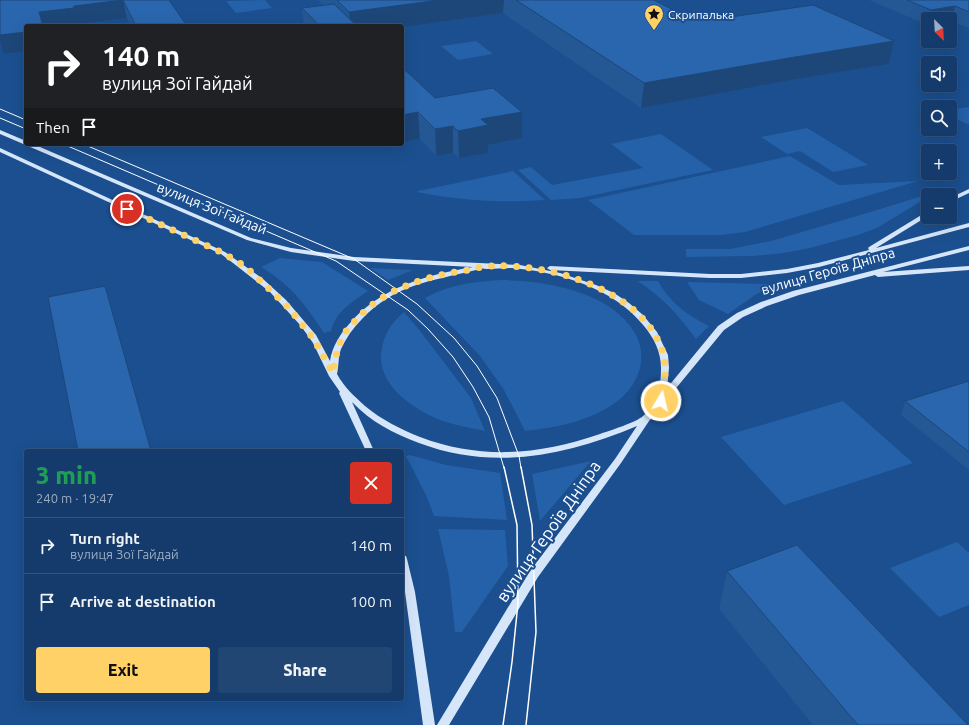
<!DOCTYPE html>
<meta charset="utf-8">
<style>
body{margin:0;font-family:Ubuntu,sans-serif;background:#214673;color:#f1f3f6;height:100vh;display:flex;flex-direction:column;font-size:15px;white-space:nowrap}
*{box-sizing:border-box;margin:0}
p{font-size:13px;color:#9dadc1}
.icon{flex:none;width:22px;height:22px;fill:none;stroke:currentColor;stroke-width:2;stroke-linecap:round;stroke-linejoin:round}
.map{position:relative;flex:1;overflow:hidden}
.details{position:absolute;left:24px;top:449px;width:380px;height:252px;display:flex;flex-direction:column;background:#143b6b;border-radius:4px;box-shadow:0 4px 16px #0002,0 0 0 1px #33557e}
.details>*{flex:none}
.banner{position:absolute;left:24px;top:24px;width:380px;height:122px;border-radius:4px;box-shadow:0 4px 16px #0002,0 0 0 1px #33557e;background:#202124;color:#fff;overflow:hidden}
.needle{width:26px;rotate:156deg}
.controls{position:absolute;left:921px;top:12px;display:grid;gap:8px}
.controls a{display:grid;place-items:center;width:36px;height:36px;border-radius:4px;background:#143b6b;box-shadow:0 4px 16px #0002,0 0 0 1px #33557e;font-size:20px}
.pin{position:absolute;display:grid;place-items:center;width:34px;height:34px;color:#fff;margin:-17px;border:2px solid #fff;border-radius:50%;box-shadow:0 1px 4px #0007}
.me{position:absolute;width:44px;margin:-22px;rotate:9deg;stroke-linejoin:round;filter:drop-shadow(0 0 3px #0008)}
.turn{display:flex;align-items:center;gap:14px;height:84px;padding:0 12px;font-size:18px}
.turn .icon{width:52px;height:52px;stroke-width:2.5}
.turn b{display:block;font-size:28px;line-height:34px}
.then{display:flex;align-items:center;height:38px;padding:0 12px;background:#0003;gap:8px;font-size:15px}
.round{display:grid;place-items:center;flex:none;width:42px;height:42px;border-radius:4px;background:#214673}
.overview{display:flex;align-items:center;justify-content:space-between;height:68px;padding:0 12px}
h1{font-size:24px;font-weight:800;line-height:30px;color:#1e9e55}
.primary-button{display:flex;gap:8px;margin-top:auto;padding:8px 12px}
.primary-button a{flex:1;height:46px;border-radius:4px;background:#ffd166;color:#111;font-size:16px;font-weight:800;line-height:46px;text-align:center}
.primary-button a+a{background:#214673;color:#f1f3f6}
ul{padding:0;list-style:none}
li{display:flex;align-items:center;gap:12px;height:56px;padding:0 12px;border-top:1px solid #33557e}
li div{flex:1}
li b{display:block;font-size:15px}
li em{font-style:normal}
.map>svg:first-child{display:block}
.green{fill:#2461a8}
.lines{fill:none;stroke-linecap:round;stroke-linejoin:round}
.secondary{fill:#d6e6fa;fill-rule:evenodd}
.tram-far1{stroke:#fff;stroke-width:1}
.tram{stroke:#fff;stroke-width:1.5}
.wall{fill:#245895}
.shaded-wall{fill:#1d4779}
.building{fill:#2a66ad;stroke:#1d4779}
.route{stroke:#ffd166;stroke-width:7;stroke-dasharray:0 12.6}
.labels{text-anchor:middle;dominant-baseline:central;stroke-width:4;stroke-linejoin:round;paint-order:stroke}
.far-poi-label{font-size:12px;fill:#fff;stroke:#1b4f8f;text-anchor:start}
.street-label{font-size:14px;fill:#fff;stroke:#1b4f8f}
.near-street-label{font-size:17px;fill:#fff;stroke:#1b4f8f}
</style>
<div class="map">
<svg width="969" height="725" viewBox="0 0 969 725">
<rect width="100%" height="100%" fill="#1b4f8f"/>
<path class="green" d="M265,0l7,8 -36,5 -10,-12z
M476,41l17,13 -35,6 -17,-14z
M968,107h1v18l-19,-9v-6z
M807,128l61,37 -35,7 -33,-21 -13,3 -26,-17z
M661,134l52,36 -133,28 -29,2 -33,-30 13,-3 21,18 91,-17 -32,-24z
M790,156l49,29 79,-4 -173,51 -23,3h-88l-46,-35z
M513,171l32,29c-45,3 -84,1 -128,-8l1,-1z
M938,191l-10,4v2l-51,31 -19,7 -48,13 -26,5 -31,3 -67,1v-8h44l41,-8 103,-30z
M280,258l42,4 46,29c-16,11 -32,20 -37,40l-7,2c-20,-30 -32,-47 -63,-66z
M370,268l43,2 -25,10z
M502,280c45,1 108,11 133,53 6,11 8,23 5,35 -12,46 -75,59 -115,63l-21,-41 -24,-34 -55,-58c23,-13 51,-17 77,-18z
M637,281h21c12,22 29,34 51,45l-13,13c-17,-23 -34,-43 -59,-58z
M687,282l82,2 2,2 -16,9 -27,19 -29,-14z
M404,312l17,20 50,66 14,33c-13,-3 -26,-5 -39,-9 -28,-9 -68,-35 -65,-68 2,-18 9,-30 23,-42z
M843,401l70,62 -129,42 -63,-68z
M410,455l36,10 54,8 7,47 -73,-4 -8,-21 -20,-39z
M591,461l-51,60 -8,-47z
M438,529l67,1 3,36 -46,66h-7l-6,-56z
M957,542l12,11v52l-30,12 -49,-49z"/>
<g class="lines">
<path class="secondary" d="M0,130l26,11v3h7l218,94 40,10 63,9 166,8 40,8 36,12 18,8 15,10 14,12 14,17 11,23 1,13 -2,20 51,-62 19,-13 24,-11 32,-11 176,-45v4l-86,22 86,-6v4l-91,7 -3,-2 -76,20 -32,11 -24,11 -19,13 -75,91 -28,42 -83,114 -89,148h-12l93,-154 85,-112 22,-33c-71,30 -144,45 -218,17 -26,-10 -48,-21 -67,-41l22,49h-8l-27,-58 1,-1 -11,-16 -16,-33 -12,-17 -31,-34 -37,-29 -12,-9 -221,-102v-4l225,104 38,27 23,21 30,35 14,26c2,-14 10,-27 20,-38 31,-36 77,-48 123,-56l-119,-6 -63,-9 -44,-12 -247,-106zM475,267c5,0 8,2 12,2 9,0 17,-1 25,-1 47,4 102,20 132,58 10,12 17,26 17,42 0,18 -3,36 -18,48 -6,6 -34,15 -43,18 -61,21 -119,26 -180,3 -20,-8 -38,-17 -55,-31 -11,-10 -21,-19 -28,-32 2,-8 1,-17 4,-25 5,-11 12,-21 21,-30 33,-35 70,-38 114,-49l2,-1z
M969,189v4l-19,9v-4z
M928,211v5l-52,32 93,-25v4l-150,40 -32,6 -46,5h-31l-160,-8 -3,-2 3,-2 160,8h31l46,-5 31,-6 51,-13 -1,-2 1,-1z
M402,555l4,1 1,3 8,33 20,133h-12l-18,-133 -3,-12z"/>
<path class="tram-far1" d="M0,109l26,11
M0,118l26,11
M63,144l273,117 72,49 20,19 25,28 20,30 16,30 15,51
M83,144l271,115 63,45 37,34 23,28 20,32 22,58 2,12"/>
<path class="tram" d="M521,467l11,58 4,107 -10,93
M503,725l9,-63 6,-59 -1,-78 -13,-58"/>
</g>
<path class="wall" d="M0,0h169l18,26h-56l-4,-8 -49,6v2h-52v25l-22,3z
M318,0h336l38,20 25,-1 177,22 -5,23 -98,16 -150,28 -138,-95 -101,13h-98l-2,-18 21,-3z
M869,0h100v28l-18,-7 -1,-2h-22v6z
M402,67l33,31 87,40 -34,7v8l-29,5 -6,-5 -17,3 -16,-17 -18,3z
M969,381v89l-68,-55 4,-14z
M727,571l241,154h-155l-94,-116z"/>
<path class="shaded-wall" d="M123,0l4,18 -49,6v2h-36l-3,-14 35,-6z
M440,0h64l-1,13 -101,14v-1h-52l-1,-14z
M955,6l-4,15h-1v-2h-21l2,-9z
M26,32v19l-22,3 -4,-13v-6z
M894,41l-5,23 -98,16 -150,28 3,-25 151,-26z
M418,112l2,27 -18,3v-27z
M522,112v26l-34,7v8l-29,5 -1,-27 23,-12z
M453,126v27l-17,3 -1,-27z"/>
<path class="building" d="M0,0h169l18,26h-51l-13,-26 -49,6v2l-35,4 4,14h-17v6l-26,3z
M337,0h103l-91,12z
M516,0h138l38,20 20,-3 5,2 96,-14 81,36 -99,16 -151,26z
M907,0h62v12l-14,-6 -24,4z
M334,4l23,22h-37l-18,-18z
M211,25l1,1h-10z
M402,67l33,31 58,-10 29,24 -41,7 7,6 -30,6 -5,-5 -18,3 -17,-17 -16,3z
M105,286l46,165h-73l-30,-154z
M969,381v71l-64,-51z
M797,545l171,180h-110l-131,-154z"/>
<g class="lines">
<path class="route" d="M127,209l96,44 23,14 42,40 25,31 20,35c2,-14 4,-26 11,-38 2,-5 7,-9 11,-14 29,-33 72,-45 113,-51 8,-2 17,-4 24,-4 57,-3 150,24 170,84 6,17 2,34 -1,51"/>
</g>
<defs>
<g id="sight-pin" transform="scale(1)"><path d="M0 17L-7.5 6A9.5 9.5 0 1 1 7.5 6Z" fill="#ffd166" stroke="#1b4f8f"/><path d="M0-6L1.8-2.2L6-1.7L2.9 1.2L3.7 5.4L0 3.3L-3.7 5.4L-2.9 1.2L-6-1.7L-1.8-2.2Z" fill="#111"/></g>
</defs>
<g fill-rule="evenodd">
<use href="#sight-pin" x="654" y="14"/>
</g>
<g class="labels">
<g class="far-poi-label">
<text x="668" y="14">Скрипалька</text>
</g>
<g class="street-label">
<text transform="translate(212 208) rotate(22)">вулиця Зої Гайдай</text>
<text transform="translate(828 271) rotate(-16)">вулиця Героїв Дніпра</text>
</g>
<g class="near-street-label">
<text transform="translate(548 531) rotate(-55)">вулиця Героїв Дніпра</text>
</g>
</g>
</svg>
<div class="controls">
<a><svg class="needle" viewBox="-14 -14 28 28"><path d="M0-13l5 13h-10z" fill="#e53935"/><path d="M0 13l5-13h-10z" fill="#9dadc1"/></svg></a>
<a><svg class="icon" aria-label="sound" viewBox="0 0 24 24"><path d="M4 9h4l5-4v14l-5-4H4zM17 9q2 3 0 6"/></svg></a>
<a><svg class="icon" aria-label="search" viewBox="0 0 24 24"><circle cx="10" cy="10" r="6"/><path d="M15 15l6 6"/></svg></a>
<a>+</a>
<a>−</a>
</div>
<div class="pin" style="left:127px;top:209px;background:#d93025"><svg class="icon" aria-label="arrive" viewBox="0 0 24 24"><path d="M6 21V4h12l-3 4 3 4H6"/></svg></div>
<svg class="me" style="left:661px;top:401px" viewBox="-20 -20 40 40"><circle r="17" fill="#ffd166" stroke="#fff" stroke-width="3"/><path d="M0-11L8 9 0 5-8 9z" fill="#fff"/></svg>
<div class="banner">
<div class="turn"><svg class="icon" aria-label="right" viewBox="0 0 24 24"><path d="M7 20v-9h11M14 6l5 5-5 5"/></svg><div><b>140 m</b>вулиця Зої Гайдай</div></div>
<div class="then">Then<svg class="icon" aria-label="arrive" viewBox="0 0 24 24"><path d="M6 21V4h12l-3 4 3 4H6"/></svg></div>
</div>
<section class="details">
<div class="overview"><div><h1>3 min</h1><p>240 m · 19:47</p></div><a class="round" style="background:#d93025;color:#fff"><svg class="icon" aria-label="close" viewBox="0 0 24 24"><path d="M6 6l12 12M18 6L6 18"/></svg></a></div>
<ul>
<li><svg class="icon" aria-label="right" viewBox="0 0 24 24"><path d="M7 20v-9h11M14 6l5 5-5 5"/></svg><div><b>Turn right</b><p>вулиця Зої Гайдай</p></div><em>140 m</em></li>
<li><svg class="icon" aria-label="arrive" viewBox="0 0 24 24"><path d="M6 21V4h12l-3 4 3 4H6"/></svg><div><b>Arrive at destination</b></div><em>100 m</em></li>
</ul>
<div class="primary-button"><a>Exit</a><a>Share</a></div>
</section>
</div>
